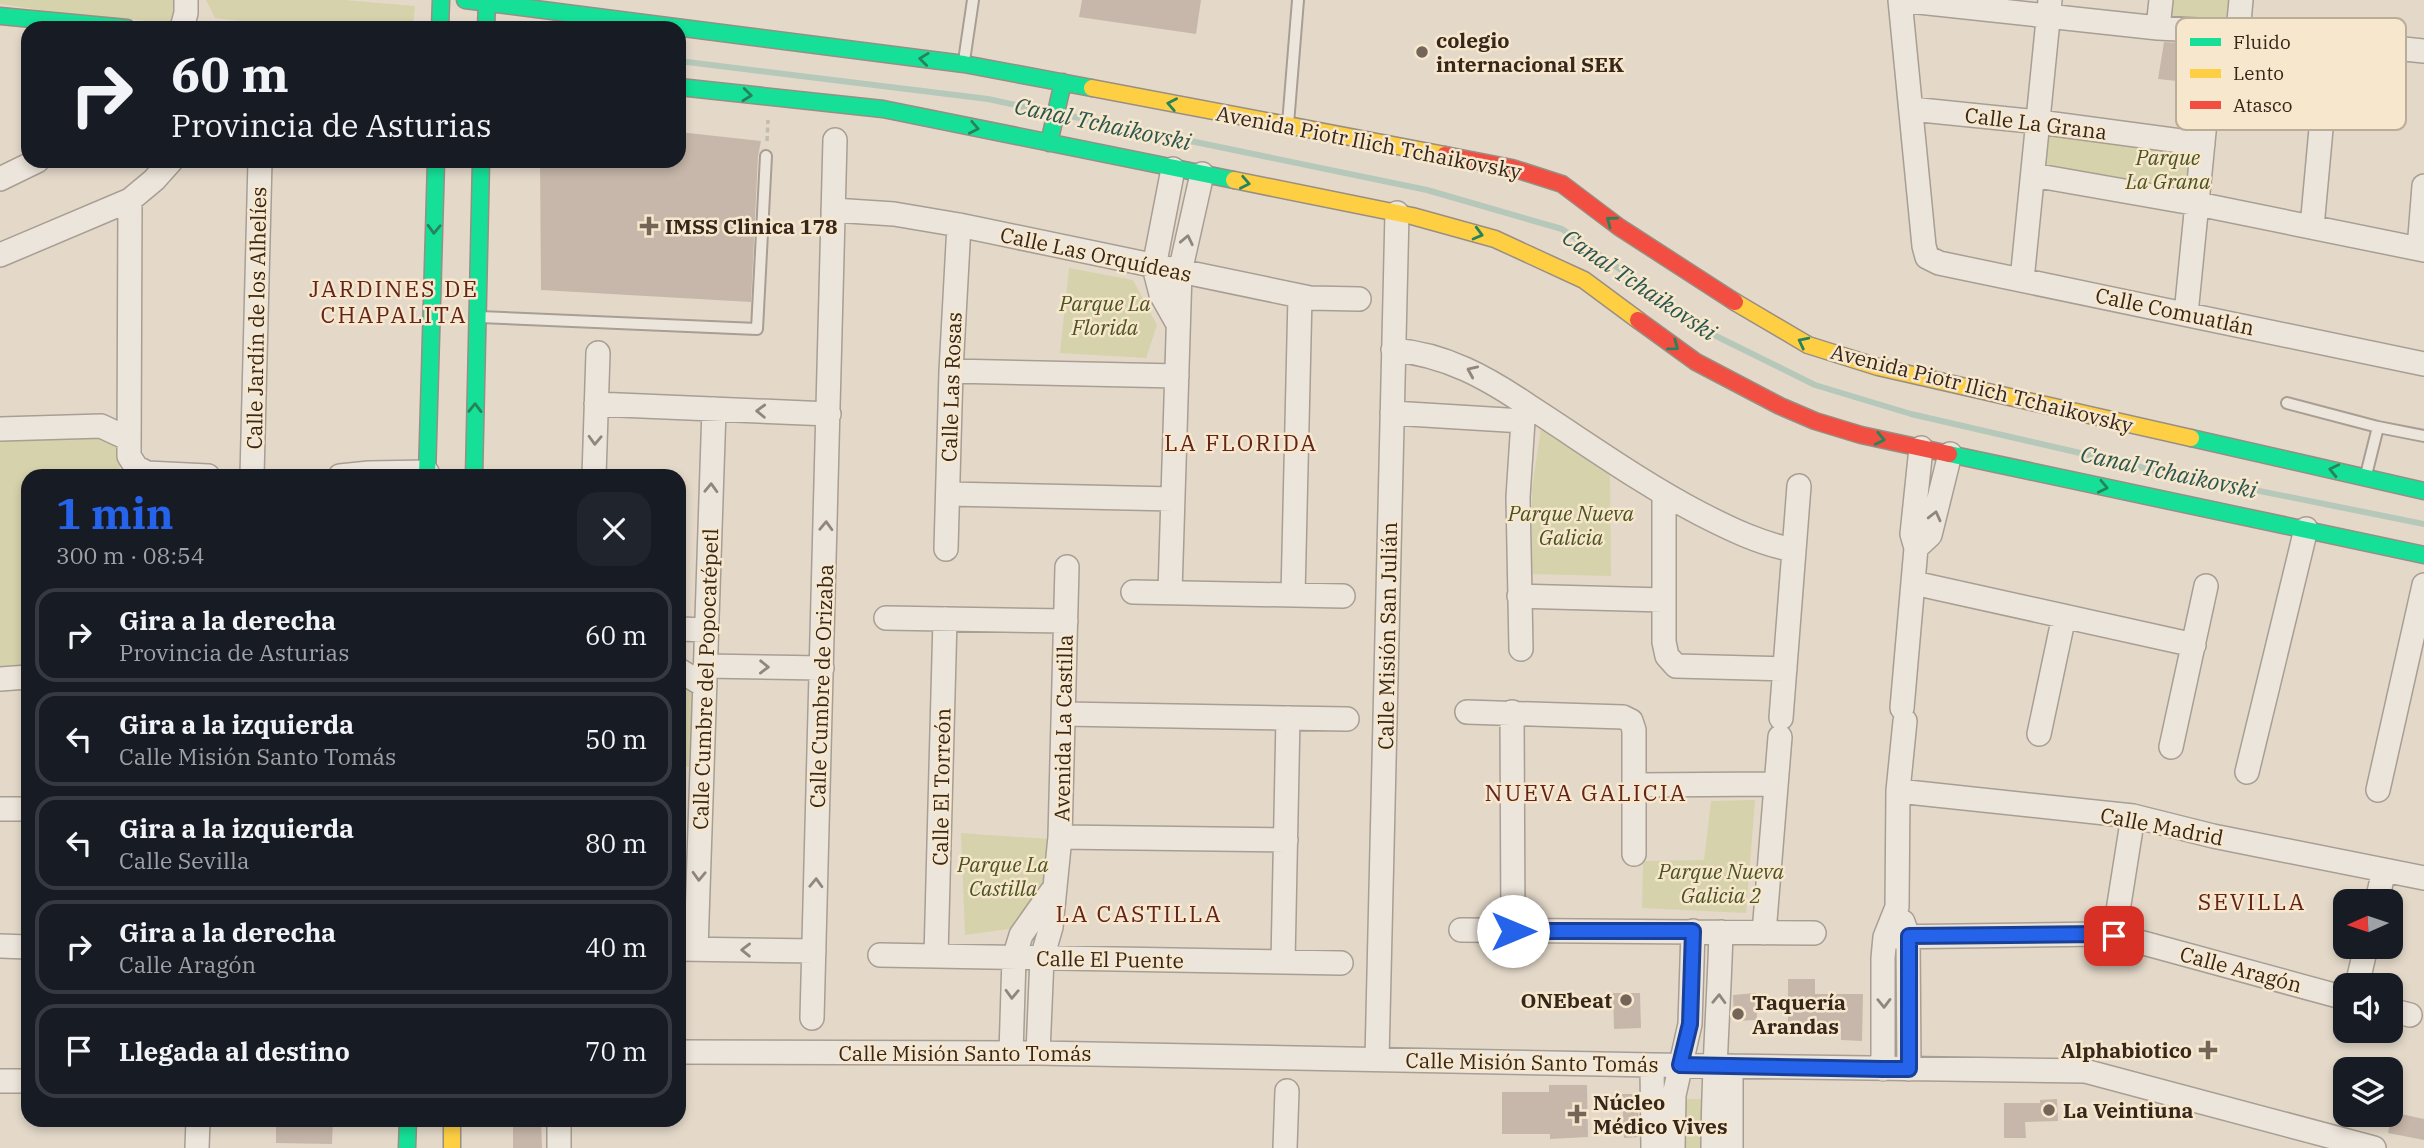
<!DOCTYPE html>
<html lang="es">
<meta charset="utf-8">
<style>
body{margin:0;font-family:"IBM Plex Serif",serif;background:#20242c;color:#f1f3f6;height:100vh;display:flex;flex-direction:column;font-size:26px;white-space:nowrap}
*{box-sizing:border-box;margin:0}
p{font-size:23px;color:#9ea1a6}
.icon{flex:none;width:38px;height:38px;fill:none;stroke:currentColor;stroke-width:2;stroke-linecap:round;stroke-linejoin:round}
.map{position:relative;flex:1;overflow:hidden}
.details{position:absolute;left:21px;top:469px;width:665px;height:658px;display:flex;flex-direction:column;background:#171b24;border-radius:21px;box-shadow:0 4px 10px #0003}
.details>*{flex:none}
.guide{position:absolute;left:21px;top:21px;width:665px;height:147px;border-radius:21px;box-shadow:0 4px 10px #0003;background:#171b24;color:#f1f3f6;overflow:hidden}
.needle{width:46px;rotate:267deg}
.buttons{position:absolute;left:2333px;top:889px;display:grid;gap:14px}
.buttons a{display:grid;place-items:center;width:70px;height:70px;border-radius:14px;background:#171b24;box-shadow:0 4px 10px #0003;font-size:35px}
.pin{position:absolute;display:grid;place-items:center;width:60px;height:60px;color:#fff;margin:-30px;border-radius:14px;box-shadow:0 4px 10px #0006}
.me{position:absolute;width:77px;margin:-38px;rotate:90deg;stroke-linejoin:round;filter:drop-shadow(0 0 5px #0008)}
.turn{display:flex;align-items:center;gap:24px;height:147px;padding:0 35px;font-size:32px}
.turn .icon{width:91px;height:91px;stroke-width:2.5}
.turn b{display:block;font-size:49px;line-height:60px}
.round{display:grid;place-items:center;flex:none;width:74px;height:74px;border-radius:21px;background:#20242c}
.headline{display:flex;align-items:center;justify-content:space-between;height:119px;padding:0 35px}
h1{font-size:42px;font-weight:700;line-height:52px;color:#2563eb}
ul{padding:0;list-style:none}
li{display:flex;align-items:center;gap:21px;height:94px;margin:0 14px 10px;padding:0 21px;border:4px solid #363941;border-radius:21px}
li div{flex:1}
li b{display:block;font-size:26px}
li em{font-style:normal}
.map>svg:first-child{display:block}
.green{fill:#d6d2ab}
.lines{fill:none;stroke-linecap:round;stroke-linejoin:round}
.stream{stroke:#b5c8ba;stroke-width:6}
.building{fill:#c7b7aa}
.lane-casing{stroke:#a89e93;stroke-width:14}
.street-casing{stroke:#a89e93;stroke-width:26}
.fast-casing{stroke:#988e83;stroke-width:19}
.slow-casing{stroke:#988e83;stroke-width:19}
.jam-casing{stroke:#988e83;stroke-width:19}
.path{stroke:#c4bcb2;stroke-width:3.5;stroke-dasharray:5 3.5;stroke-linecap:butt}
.lane{stroke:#ece5db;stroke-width:10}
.street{stroke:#ece5db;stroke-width:23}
.fast{stroke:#16e098;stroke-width:16}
.slow{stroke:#ffcf43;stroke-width:16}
.jam{stroke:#f24e42;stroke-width:16}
.oneway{stroke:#26835a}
.oneway2{stroke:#91867b}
.route-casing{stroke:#184099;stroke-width:18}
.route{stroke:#2563eb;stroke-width:12}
.poi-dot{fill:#736558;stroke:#f6e7cd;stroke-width:2.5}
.labels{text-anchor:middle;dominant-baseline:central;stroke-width:5;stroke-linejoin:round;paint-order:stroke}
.poi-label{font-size:21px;font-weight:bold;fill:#36261b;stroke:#f6e7cd;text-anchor:start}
.street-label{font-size:21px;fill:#36261b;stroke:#f6e7cd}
.park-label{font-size:21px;font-style:italic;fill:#4b5321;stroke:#f6e7cd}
.water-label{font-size:23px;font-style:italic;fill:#2a5650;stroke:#f6e7cd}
.neighbourhood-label{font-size:23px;letter-spacing:2px;fill:#64231a;stroke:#f6e7cd}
.key{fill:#f6e7cd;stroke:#bcad98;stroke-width:2}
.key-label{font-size:19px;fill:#36261b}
</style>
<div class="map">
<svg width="2424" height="1148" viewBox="0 0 2424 1148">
<rect width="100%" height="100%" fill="#e4d9c9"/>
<path class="green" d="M0,0h178l-1,23 -95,-7 -82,-12z
M206,0h138l71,6 -2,22h-110l-88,-10z
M2169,0h60l-3,22 -59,-7z
M2045,129l149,22 -5,44 -149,-23z
M1069,268l64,12 24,45 -11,33 -86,-5z
M1541,427l69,44 1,105 -79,-2v-85z
M99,428l20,16 1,32h-92v192l-28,6v-241z
M679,677l17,13 -4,77 -13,-1z
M1755,800l-9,113 -104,-5 1,-47 61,-1 7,-59z
M961,833l88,6 -4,46 -29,43 -51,7z
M1681,1099h29l-3,49h-28z"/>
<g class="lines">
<path class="stream" d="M679,61l309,38 60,13
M1065,115l362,75 135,39 154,107 99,49 96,29 234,54 279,56"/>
</g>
<path class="building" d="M1082,0h119l-5,34 -117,-17z
M2164,42l35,2 -4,39 -37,-4z
M679,132l82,9 -3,15 -7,146 -210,-12 -1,-129h139z
M1788,979h27v15h48l-1,47 -21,-1v-13h-53z
M1613,993h27l1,35 -27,1z
M1756,993l1,27 -23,1 -1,-26z
M1549,1085h38l1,52 -38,2v-5h-48v-42h47z
M1622,1094h16l1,43 -15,1z
M2057,1099l1,22 -33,1 1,16h-22v-35h36v-3z
M2392,1112l32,7v21l-36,-7z
M276,1120h57l-1,24 -56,-1z
M513,1120h28l1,28h-29z"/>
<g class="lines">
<g class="lane-casing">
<path id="lane" d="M964,61l9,-61
M1288,124l10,-124
M480,317l277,12 9,-173
M2287,403l91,24 46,9
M2366,475l12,-48"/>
</g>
<g class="street-casing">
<path id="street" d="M1900,0l24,246 3,11 12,6 485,101
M1900,0l258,28 80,4 186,19
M182,28l4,-15v-13
M2158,28l3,-28
M2238,32l3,-32
M1911,109l128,13 164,22
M1173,169l-19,98 7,27 17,30
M2033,175l165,29 226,46
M0,179l37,-18
M130,200l-1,256 7,11 11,6 61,3
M833,210l61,4 65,11 351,73 49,1
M2312,227l17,-185
M2419,249l5,-63
M0,255l130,-55 24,-20 17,-19
M2022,280l28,-280
M2186,314l28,-283
M1393,350c52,4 95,28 137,57
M951,371l226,5
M596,404l233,10
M1392,413l131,8
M0,429l101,-3 28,13
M252,476l8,-315
M340,476l29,-3 58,-1
M594,476l4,-123
M948,494l225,5
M1664,494v148l3,14 9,10 109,3
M1916,548l14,-13 20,-81
M946,549l5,-178 8,-146
M1914,583l280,62
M1133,592l210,4
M1170,592l10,-320 22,-98
M1293,595l7,-299
M1519,596l145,4
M886,618l180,3
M679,629l28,1
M1521,649l-3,-152 5,-76 7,-14c56,36 110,75 169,106 31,16 62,31 95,37
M705,666l117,2
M679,670l26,16
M0,679l28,-2
M1902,708l14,-160 -4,-14 9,-86
M1467,712l156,5 8,4 3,9v124
M1512,712l1,219
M1064,714l283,5
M1781,718l18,-232
M2039,734l25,-118
M2171,747l35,-161
M2247,772l59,-243
M1635,785l141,-1
M2378,790l46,-205
M1898,791l235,25 80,20 211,42
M0,809h28
M1060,837l226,3
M2377,901l7,-31
M1903,922l5,14 1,133
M1461,930l353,3
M1764,933l16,-196
M2114,936l19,-120
M1885,937l215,-3 25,4 220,60
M0,946l28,1
M679,949l135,2
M696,949l18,-540
M880,955l461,8
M936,956l9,-337
M1283,962l5,-244
M2357,985l9,-38
M2390,1010l20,5
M812,1018l23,-878
M679,1052l359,1 614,12 433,6 289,77
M1011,1053l3,-95 7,-23 31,-44
M1038,1053l4,-95 9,-31 9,-90 7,-270
M1377,1059l20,-846
M1652,1065l1,83
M1883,1069v-111l2,-21 12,-30 1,-116 7,-70
M0,1081h28
M197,1148l1,-28
M559,1148v-28
M1285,1148l2,-57
M1673,1148l1,-53 16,-71 3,-93
M1713,1148c0,-72 6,-144 8,-216
M1731,1148v-82"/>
</g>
<g class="fast-casing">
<path id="fast" d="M465,0l499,64 128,24
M0,16l127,12
M440,28l1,-28
M486,28l1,-28
M679,87l204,22 351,71
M1049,143l14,-61
M2191,438l233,53
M1949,454l475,101
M427,476l9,-315
M474,476l7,-315
M407,1148l1,-28"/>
</g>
<g class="slow-casing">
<path id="slow" d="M1092,88l353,67
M1234,180l178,36 83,23 89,41 54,40
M1735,302l73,43 70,22 313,71
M452,1120v28"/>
</g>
<g class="jam-casing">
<path id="jam" d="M1445,155l67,13 50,16 57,43 116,75
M1638,320l58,42 84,44 35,15 46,14 88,19"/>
</g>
<path class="path" d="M767,141l1,-21"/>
<use href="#lane" class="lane"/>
<use href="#street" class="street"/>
<use href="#fast" class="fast"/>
<use href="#slow" class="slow"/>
<use href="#jam" class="jam"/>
</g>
<defs><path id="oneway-chevron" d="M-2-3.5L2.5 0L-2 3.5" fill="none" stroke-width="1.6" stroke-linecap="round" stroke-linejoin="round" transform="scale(1.75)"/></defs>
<g class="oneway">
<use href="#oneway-chevron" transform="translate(924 59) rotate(-173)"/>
<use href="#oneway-chevron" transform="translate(747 95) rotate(6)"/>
<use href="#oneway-chevron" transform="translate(1172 104) rotate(-169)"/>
<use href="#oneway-chevron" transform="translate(974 128) rotate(11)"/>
<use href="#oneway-chevron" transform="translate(1245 183) rotate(11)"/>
<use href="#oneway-chevron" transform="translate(1611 221) rotate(-143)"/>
<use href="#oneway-chevron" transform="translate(434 229) rotate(92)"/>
<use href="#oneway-chevron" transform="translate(1478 234) rotate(15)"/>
<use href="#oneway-chevron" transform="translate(1803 342) rotate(-153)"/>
<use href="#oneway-chevron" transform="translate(1674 346) rotate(36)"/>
<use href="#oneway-chevron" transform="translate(475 408) rotate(-89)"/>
<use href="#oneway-chevron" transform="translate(1880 439) rotate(12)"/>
<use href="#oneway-chevron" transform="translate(2334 470) rotate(-167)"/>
<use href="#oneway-chevron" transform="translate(2103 487) rotate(12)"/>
</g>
<g class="oneway2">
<use href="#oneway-chevron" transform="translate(1187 240) rotate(-78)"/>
<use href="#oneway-chevron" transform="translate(1472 371) rotate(-156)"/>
<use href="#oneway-chevron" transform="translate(761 411) rotate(-178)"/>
<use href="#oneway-chevron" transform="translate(595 440) rotate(92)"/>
<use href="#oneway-chevron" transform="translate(711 488) rotate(-88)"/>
<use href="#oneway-chevron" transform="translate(1935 516) rotate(-76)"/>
<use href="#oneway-chevron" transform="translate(826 526) rotate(-88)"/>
<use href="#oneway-chevron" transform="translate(764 667) rotate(1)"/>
<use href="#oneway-chevron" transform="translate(699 876) rotate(92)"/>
<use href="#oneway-chevron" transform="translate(816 883) rotate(-88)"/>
<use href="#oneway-chevron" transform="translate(746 950) rotate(-179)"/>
<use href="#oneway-chevron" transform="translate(1012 994) rotate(92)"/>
<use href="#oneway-chevron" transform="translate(1719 999) rotate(-88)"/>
<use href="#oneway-chevron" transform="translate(1884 1003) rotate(89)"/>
</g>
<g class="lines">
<g class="route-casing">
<path id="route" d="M1513,931h180l-3,93 -10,41 203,4h26v-133l191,-2 14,2"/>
</g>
<use href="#route" class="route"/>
</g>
<g class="poi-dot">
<circle cx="1422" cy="52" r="7"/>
<path d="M645.5 215.5h7v7h7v7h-7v7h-7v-7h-7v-7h7z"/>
<circle cx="1626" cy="1000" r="7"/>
<circle cx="1738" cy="1014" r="7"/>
<path d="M2204.5 1039.5h7v7h7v7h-7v7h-7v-7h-7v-7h7z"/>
<circle cx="2049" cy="1110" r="7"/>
<path d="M1573.5 1103.5h7v7h7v7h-7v7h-7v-7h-7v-7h7z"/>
</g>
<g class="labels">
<g class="poi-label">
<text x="1436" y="40">colegio<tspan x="1436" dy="24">internacional SEK</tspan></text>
<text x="665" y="226">IMSS Clinica 178</text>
<text x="1612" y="1000" text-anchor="end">ONEbeat</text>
<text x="1752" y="1002">Taquería<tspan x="1752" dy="24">Arandas</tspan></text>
<text x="2192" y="1050" text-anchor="end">Alphabiotico</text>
<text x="1593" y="1102">Núcleo<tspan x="1593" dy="24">Médico Vives</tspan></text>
<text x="2063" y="1110">La Veintiuna</text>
</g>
<g class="street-label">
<text transform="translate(2036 123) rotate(7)">Calle La Grana</text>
<text transform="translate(1369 142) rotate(11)">Avenida Piotr Ilich Tchaikovsky</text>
<text transform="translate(1096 254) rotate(12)">Calle Las Orquídeas</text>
<text transform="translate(2175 311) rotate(12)">Calle Comuatlán</text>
<text transform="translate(256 318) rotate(-89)">Calle Jardín de los Alhelíes</text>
<text transform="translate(951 387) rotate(-88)">Calle Las Rosas</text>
<text transform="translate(1982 388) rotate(14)">Avenida Piotr Ilich Tchaikovsky</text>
<text transform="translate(1387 636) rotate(-89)">Calle Misión San Julián</text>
<text transform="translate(705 679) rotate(-88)">Calle Cumbre del Popocatépetl</text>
<text transform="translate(821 686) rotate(-88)">Calle Cumbre de Orizaba</text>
<text transform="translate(1063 728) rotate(-89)">Avenida La Castilla</text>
<text transform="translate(941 787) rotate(-89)">Calle El Torreón</text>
<text transform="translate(2162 826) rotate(11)">Calle Madrid</text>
<text transform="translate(1110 959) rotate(1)">Calle El Puente</text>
<text transform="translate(2241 969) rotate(15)">Calle Aragón</text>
<text x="965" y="1053">Calle Misión Santo Tomás</text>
<text transform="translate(1532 1062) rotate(1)">Calle Misión Santo Tomás</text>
</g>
<g class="park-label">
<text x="2168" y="157">Parque<tspan x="2168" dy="24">La Grana</tspan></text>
<text x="1105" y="303">Parque La<tspan x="1105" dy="24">Florida</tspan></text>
<text x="1571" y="513">Parque Nueva<tspan x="1571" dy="24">Galicia</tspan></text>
<text x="1003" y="864">Parque La<tspan x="1003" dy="24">Castilla</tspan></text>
<text x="1721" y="871">Parque Nueva<tspan x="1721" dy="24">Galicia 2</tspan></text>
</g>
<g class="water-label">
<text transform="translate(1103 123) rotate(12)">Canal Tchaikovski</text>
<text transform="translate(1640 284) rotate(34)">Canal Tchaikovski</text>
<text transform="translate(2169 471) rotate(12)">Canal Tchaikovski</text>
</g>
<g class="neighbourhood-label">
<text x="394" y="288">JARDINES DE<tspan x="394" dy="26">CHAPALITA</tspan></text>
<text x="1241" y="442">LA FLORIDA</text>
<text x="1586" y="792">NUEVA GALICIA</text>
<text x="2252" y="901">SEVILLA</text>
<text x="1139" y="913">LA CASTILLA</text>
</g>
</g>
<rect x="2176" y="18" width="230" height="112" rx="10" class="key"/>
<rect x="2190" y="38" width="31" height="8" fill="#16e098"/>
<rect x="2190" y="69" width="31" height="9" fill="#ffcf43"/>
<rect x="2190" y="101" width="31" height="8" fill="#f24e42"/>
<g class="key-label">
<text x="2233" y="49">Fluido</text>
<text x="2233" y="80">Lento</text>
<text x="2233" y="112">Atasco</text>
</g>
</svg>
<div class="buttons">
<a><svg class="needle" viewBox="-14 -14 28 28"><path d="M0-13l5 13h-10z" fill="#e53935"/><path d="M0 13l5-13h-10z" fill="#9ea1a6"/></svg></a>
<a><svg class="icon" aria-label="sound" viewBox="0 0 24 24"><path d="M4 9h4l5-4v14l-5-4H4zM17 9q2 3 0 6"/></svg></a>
<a><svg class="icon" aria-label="layers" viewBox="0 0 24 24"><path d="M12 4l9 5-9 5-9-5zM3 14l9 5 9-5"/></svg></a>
</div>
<div class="pin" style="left:2114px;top:936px;background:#d93025"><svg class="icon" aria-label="arrive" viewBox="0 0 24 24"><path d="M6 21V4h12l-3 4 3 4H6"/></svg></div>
<svg class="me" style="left:1513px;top:931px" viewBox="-20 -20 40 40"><circle r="19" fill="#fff"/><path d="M0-13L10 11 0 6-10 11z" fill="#2563eb"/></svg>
<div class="guide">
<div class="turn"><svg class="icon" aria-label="right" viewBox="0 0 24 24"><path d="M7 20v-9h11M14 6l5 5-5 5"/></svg><div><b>60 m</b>Provincia de Asturias</div></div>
</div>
<section class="details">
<div class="headline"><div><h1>1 min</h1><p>300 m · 08:54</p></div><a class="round"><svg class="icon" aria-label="close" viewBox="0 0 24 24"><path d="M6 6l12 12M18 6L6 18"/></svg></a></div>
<ul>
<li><svg class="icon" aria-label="right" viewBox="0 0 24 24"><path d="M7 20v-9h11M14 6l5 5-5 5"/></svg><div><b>Gira a la derecha</b><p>Provincia de Asturias</p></div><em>60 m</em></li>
<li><svg class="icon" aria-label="left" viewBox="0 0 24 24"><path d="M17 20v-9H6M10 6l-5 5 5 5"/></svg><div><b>Gira a la izquierda</b><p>Calle Misión Santo Tomás</p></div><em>50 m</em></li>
<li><svg class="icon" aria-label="left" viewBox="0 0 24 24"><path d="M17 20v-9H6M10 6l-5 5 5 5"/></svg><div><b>Gira a la izquierda</b><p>Calle Sevilla</p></div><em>80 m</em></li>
<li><svg class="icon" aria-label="right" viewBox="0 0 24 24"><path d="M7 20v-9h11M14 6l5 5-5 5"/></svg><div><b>Gira a la derecha</b><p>Calle Aragón</p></div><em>40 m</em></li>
<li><svg class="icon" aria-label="arrive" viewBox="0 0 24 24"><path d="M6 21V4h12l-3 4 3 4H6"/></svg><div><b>Llegada al destino</b></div><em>70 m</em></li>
</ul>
</section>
</div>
